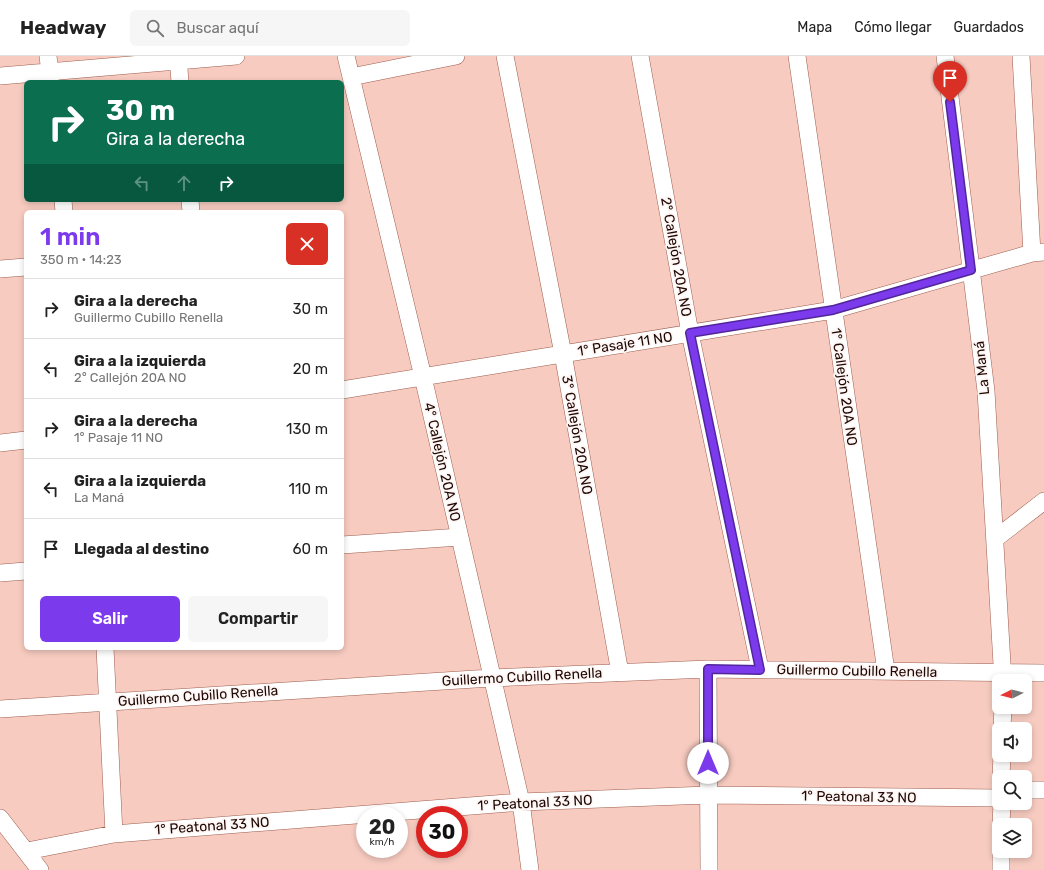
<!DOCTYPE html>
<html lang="es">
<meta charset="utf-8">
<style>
body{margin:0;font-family:Rubik,sans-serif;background:#f6f6f6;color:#222;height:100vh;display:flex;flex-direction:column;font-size:15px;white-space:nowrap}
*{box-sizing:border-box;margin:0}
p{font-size:13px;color:#767676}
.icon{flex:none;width:22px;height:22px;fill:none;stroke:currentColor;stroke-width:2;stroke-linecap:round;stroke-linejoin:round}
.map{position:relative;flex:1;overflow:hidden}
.sheet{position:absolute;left:24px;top:154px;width:320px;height:440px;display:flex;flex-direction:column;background:#fff;border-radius:6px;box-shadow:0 2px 6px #0003}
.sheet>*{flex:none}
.top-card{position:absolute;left:24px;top:24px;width:320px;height:122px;border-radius:6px;box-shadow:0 2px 6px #0003;background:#0b6e4f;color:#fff;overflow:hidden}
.needle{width:26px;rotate:264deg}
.buttons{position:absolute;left:992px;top:618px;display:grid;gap:8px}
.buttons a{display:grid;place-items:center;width:40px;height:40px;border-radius:6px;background:#fff;box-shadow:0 2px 6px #0003;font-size:20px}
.speed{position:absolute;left:356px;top:750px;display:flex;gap:8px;font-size:20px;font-weight:700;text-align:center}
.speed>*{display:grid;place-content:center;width:52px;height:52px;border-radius:50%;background:#fff;box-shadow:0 2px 6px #0003;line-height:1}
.speed small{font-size:10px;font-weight:400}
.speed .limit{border:6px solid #d22;background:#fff;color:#111}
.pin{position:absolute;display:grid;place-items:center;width:34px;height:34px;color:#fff;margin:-41px -17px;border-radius:50% 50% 50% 0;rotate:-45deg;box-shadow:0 0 4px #0007}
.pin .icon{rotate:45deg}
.me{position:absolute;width:44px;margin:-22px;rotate:0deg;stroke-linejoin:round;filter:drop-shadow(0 0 3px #0008)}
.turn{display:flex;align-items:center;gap:14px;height:84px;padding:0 16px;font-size:18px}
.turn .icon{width:52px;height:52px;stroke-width:2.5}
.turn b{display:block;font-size:28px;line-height:34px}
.lanes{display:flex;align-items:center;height:38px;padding:0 16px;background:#0003;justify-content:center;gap:20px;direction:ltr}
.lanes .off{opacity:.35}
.round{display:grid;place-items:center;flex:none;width:42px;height:42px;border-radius:6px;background:#f6f6f6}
.head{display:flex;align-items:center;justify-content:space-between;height:68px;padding:0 16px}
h1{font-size:24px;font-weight:600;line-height:30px;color:#7c3aed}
.primary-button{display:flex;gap:8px;margin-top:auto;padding:8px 16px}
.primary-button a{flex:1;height:46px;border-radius:6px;background:#7c3aed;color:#fff;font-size:16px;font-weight:600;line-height:46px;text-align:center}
.primary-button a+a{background:#f6f6f6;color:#222}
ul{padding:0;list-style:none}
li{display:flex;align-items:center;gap:12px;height:60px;padding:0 16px;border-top:1px solid #e0e0e0}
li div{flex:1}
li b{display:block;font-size:15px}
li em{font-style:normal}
header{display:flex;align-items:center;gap:24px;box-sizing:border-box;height:56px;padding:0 20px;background:#fff;border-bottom:1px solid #e0e0e0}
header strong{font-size:19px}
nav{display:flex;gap:22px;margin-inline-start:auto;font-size:14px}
.search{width:280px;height:36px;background:#f6f6f6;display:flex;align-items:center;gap:10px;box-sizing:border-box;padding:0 14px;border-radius:6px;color:#767676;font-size:15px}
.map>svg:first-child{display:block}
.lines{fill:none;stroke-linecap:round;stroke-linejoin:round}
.street-casing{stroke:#9e5e4e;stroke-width:18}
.street{stroke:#fff;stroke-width:17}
.route-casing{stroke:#51269a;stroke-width:10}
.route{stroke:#7c3aed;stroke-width:7}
.labels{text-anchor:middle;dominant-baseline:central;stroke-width:3.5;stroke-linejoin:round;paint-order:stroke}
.street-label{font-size:14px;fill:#1f0703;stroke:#fef6f4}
</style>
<header>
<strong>Headway</strong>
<div class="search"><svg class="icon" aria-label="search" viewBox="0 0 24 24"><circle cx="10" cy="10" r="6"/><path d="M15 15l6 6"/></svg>Buscar aquí</div>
<nav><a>Mapa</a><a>Cómo llegar</a><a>Guardados</a></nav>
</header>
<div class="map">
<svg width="1044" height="814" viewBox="0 0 1044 814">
<rect width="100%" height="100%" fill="#f7cbc0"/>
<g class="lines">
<g class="street-casing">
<path id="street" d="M48,0l3,26
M178,0l2,26
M346,0l77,321 98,425 9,68
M505,0l58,298 57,319
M640,0l50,277 70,336
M797,0l89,615
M945,0l41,335 17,290
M1021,0l11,197
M0,20l236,-20
M351,21l105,-21
M63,144l1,12
M190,144l1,12
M0,213l26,-2
M342,334l491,-80 199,-57 12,-1
M0,387l26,-3
M995,483l49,-38
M342,489l118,-8
M0,517l26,-2
M105,592l9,186
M708,613l1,201
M0,653l491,-31 217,-9 336,4
M1002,673l1,-22
M1001,721l1,-22
M1025,734h19
M0,762l40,52
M1001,769l1,-22
M27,795l87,-17 407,-32 187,-7 291,3
M1001,814v-19"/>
</g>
<use href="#street" class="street"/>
</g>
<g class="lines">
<g class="route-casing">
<path id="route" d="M708,707v-94l52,1 -70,-337 143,-23 138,-40 -21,-168"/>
</g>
<use href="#route" class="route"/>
</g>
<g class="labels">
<g class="street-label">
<text transform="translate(676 201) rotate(80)">2° Callejón 20A NO</text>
<text transform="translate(625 288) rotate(-9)">1° Pasaje 11 NO</text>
<text transform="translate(982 312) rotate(-96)">La Maná</text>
<text transform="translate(844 331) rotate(82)">1° Callejón 20A NO</text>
<text transform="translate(577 379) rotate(80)">3° Callejón 20A NO</text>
<text transform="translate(442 406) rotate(77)">4° Callejón 20A NO</text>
<text transform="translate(857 615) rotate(1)">Guillermo Cubillo Renella</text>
<text transform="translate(522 621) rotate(-3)">Guillermo Cubillo Renella</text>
<text transform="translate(198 640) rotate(-4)">Guillermo Cubillo Renella</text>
<text transform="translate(859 741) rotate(1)">1° Peatonal 33 NO</text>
<text transform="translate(535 747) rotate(-3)">1° Peatonal 33 NO</text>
<text transform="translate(212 770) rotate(-4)">1° Peatonal 33 NO</text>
</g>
</g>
</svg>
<div class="buttons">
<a><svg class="needle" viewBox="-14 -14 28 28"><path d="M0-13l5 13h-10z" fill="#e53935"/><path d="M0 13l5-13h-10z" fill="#767676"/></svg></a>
<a><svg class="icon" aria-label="sound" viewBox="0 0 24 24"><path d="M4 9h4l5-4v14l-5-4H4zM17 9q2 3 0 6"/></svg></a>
<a><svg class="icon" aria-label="search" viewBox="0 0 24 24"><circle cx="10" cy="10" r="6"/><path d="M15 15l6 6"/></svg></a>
<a><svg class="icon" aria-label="layers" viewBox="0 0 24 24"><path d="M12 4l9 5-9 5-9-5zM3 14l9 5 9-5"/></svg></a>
</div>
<div class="speed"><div>20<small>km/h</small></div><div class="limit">30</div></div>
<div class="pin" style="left:950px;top:46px;background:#d93025"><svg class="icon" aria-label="arrive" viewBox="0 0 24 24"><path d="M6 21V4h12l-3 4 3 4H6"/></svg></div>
<svg class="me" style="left:708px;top:707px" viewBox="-20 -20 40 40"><circle r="19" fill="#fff"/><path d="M0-13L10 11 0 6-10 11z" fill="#7c3aed"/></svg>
<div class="top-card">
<div class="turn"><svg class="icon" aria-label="right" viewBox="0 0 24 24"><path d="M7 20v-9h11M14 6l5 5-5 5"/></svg><div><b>30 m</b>Gira a la derecha</div></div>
<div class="lanes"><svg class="icon off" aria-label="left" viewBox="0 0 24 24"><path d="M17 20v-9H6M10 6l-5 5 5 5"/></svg><svg class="icon off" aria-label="ahead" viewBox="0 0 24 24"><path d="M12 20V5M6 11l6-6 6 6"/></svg><svg class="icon" aria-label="right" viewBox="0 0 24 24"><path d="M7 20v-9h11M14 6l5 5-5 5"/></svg></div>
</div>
<section class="sheet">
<div class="head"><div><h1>1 min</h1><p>350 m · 14:23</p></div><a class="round" style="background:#d93025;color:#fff"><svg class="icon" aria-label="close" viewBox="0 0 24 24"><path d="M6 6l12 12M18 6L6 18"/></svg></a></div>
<ul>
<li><svg class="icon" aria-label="right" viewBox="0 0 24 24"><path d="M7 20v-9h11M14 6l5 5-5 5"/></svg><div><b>Gira a la derecha</b><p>Guillermo Cubillo Renella</p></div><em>30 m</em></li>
<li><svg class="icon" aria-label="left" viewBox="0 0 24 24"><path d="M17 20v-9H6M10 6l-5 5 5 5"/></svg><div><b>Gira a la izquierda</b><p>2° Callejón 20A NO</p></div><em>20 m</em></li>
<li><svg class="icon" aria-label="right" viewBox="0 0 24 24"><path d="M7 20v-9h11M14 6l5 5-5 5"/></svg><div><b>Gira a la derecha</b><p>1° Pasaje 11 NO</p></div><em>130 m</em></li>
<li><svg class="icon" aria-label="left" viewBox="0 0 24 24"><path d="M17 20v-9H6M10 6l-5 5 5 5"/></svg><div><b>Gira a la izquierda</b><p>La Maná</p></div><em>110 m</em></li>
<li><svg class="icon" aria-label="arrive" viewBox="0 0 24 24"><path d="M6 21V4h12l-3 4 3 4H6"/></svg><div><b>Llegada al destino</b></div><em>60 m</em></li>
</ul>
<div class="primary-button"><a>Salir</a><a>Compartir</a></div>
</section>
</div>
